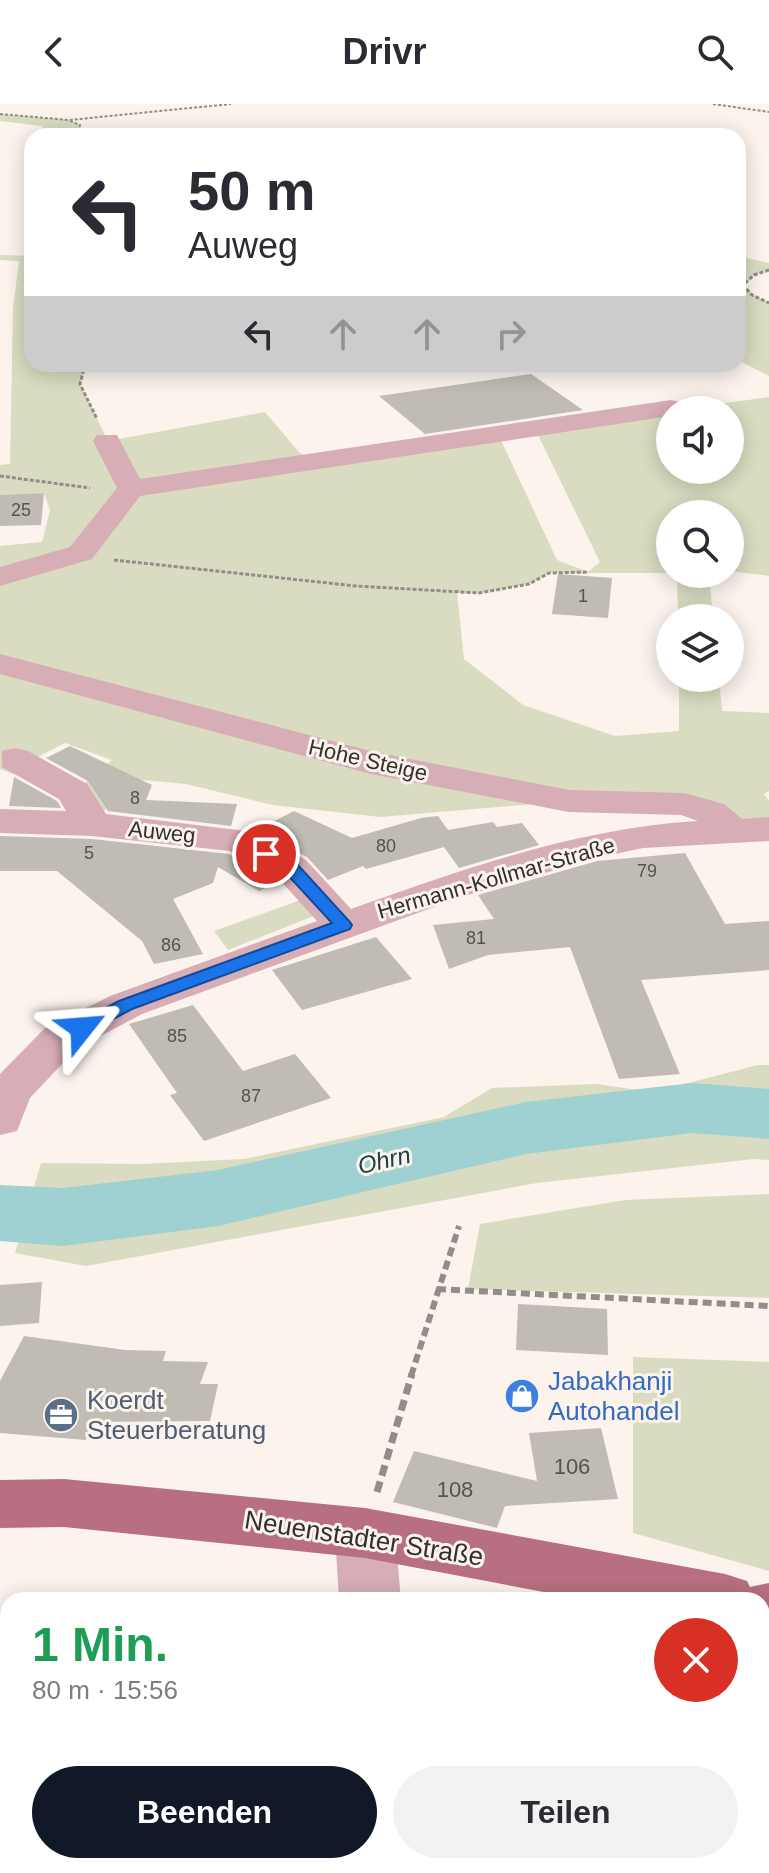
<!DOCTYPE html>
<html lang="de">
<meta charset="utf-8">
<style>
body{margin:0;font-family:Helvetica,sans-serif;background:#f2f2f3;color:#2b2b33;height:100vh;display:flex;flex-direction:column;font-size:30px;white-space:nowrap}
*{box-sizing:border-box;margin:0}
p{font-size:26px;color:#7c7c81}
.icon{flex:none;width:44px;height:44px;fill:none;stroke:currentColor;stroke-width:2;stroke-linecap:round;stroke-linejoin:round}
.map{position:relative;flex:1;overflow:hidden}
.drawer{position:absolute;left:0px;top:1488px;width:770px;height:282px;display:flex;flex-direction:column;background:#fff;border-radius:24px 24px 0 0;box-shadow:0 4px 20px #0003}
.drawer>*{flex:none}
.banner{position:absolute;left:24px;top:24px;width:722px;height:244px;border-radius:24px;box-shadow:0 4px 20px #0003;background:#fff;color:#2b2b33;overflow:hidden}
.controls{position:absolute;left:656px;top:292px;display:grid;gap:16px}
.controls a{display:grid;place-items:center;width:88px;height:88px;border-radius:50%;background:#fff;box-shadow:0 4px 20px #0003;font-size:40px}
.pin{position:absolute;display:grid;place-items:center;width:68px;height:68px;color:#fff;margin:-34px;border:4px solid #fff;border-radius:50%;box-shadow:0 2px 8px #0007}
.me{position:absolute;width:88px;margin:-44px;rotate:62deg;stroke-linejoin:round;filter:drop-shadow(0 0 6px #0008)}
.turn{display:flex;align-items:center;gap:28px;height:168px;padding:0 32px;font-size:36px}
.turn .icon{width:104px;height:104px;stroke-width:2.5}
.turn b{display:block;font-size:56px;line-height:68px}
.lanes{display:flex;align-items:center;height:76px;padding:0 32px;background:#0003;justify-content:center;gap:40px;direction:ltr}
.lanes .off{opacity:.35}
.round{display:grid;place-items:center;flex:none;width:84px;height:84px;border-radius:42px;background:#f2f2f3}
.head{display:flex;align-items:center;justify-content:space-between;height:136px;padding:0 32px}
h1{font-size:48px;font-weight:800;line-height:60px;color:#1e9e55}
.primary-button{display:flex;gap:16px;margin-top:auto;padding:16px 32px}
.primary-button a{flex:1;height:92px;border-radius:48px;background:#111827;color:#fff;font-size:32px;font-weight:800;line-height:92px;text-align:center}
.primary-button a+a{background:#f2f2f3;color:#2b2b33}
header{display:flex;justify-content:space-between;align-items:center;height:104px;padding:0 32px;background:#fff;font-size:36px;font-weight:800}
.map>svg:first-child{display:block}
.green{fill:#d9dcc1;fill-rule:evenodd}
.lines{fill:none;stroke-linecap:round;stroke-linejoin:round}
.river{fill:#9fd0d2;fill-rule:evenodd}
.building{fill:#c0bbb3}
.path-far3{stroke:#928d88;stroke-width:2;stroke-dasharray:3 2;stroke-linecap:butt}
.path-far2{stroke:#928d88;stroke-width:3;stroke-dasharray:4 2;stroke-linecap:butt}
.path-far1{stroke:#928d88;stroke-width:6;stroke-dasharray:9 5;stroke-linecap:butt}
.path{stroke:#928d88;stroke-width:7;stroke-dasharray:11 6;stroke-linecap:butt}
.minor{fill:#d7adb6;fill-rule:evenodd}
.major{fill:#b86f82;fill-rule:evenodd}
.route{fill:#1a73e8;stroke:#114b97;stroke-width:2}
.labels{text-anchor:middle;dominant-baseline:central;stroke-width:6;stroke-linejoin:round;paint-order:stroke}
.number-label{font-size:18px;fill:#56534e}
.street-label{font-size:22px;fill:#32302d;stroke:#fbf3ec}
.near-number-label{font-size:22px;fill:#56534e}
.water-label{font-size:24px;font-style:italic;fill:#164446;stroke:#fbf3ec}
.near-shop-label{font-size:26px;fill:#366cbe;stroke:#fbf3ec;text-anchor:start}
.near-service-label{font-size:26px;fill:#4e5e75;stroke:#fbf3ec;text-anchor:start}
.near-street-label{font-size:26px;fill:#32302d;stroke:#fbf3ec}
</style>
<header><svg class="icon" aria-label="back" viewBox="0 0 24 24"><path d="M15 5l-7 7 7 7"/></svg>Drivr<svg class="icon" aria-label="search" viewBox="0 0 24 24"><circle cx="10" cy="10" r="6"/><path d="M15 15l6 6"/></svg></header>
<div class="map">
<svg width="769" height="1769" viewBox="0 0 769 1769">
<rect width="100%" height="100%" fill="#fbf3ec"/>
<path class="green" d="M0,10l69,6 11,5 -2,11h-32l-4,-10 -42,-5z
M0,151l32,1v108h53l-5,20 28,57 157,-29 34,40 15,10 184,-28 59,126 31,12 12,-10 -65,-133 234,-32v179l-39,-5v-57h-60v59h-121l-20,11 -50,9h-22l7,66 59,46 92,31 64,-5v-53h40l3,33 47,2v78l-5,3 5,7v28l-59,-17 -141,-11 -189,16 -107,-12 -87,-21 -53,-5 -41,45 -18,-32 38,-32 -47,-17 -31,16 -21,15 -13,-5v-223l42,-4 8,-32 -6,-17 -44,2v-30l10,-1 3,-156 6,-47 -19,-1zM670,306h60v60h-60z
M738,152l31,7v7l-15,5 -11,10 9,10 17,8v73l-31,-16z
M677,470h32l4,44h-35z
M312,792l14,15 -98,39 -14,-19z
M758,961h11v95l-15,-1 -217,24 -451,83 -71,-13 26,-90 102,1 101,-5 200,-42 48,-29 104,-4 57,8z
M769,1090v104l-301,-9 12,-65 145,-24z
M633,1253l136,5v209l-136,-38z"/>
<g class="lines">
<path class="river" d="M692,979l77,6v50l-77,-6 -166,21 -308,72 -155,20 -63,-5v-56l63,3 155,-18 308,-68z"/>
</g>
<path class="building" d="M531,270l52,36 -158,24 -46,-38z
M44,389l-3,32 -41,1v-31z
M558,470l54,4 -4,40 -56,-4z
M70,642l82,39 -6,15 91,4 -6,22 -123,-15 -20,-30 -42,-23z
M14,673l43,24 4,7 -52,-2z
M294,707l58,27 69,-20 17,-2 10,14 45,-8 4,5 25,-4 17,22 -80,23 -15,-21 -78,22 -3,-3 -35,14 -21,-23 -50,-27z
M0,732l92,3 137,15 49,28 -19,9 -41,-24 -5,16 -40,16 30,55 -49,10 -12,-23 -85,-70h-57z
M685,749l40,71 44,-3v49l-128,10 39,94 -61,5 -49,-132 -82,8 -39,14 -16,-44 61,-6 -16,-24 119,-34z
M376,833l36,42 -110,31 -30,-40z
M193,901l50,66 52,-17 36,44 -127,43 -34,-46 7,-2 -48,-69z
M42,1178l-3,41 -39,3v-41z
M518,1200l89,5 1,46 -92,-5z
M24,1232l101,14 41,1 -3,10 45,1 -8,22h18l-8,37 -119,1 -5,18 -86,-7v-52z
M601,1324l17,71 -113,7 -8,22 -104,-26 21,-51 123,30 -8,-48z"/>
<g class="lines">
<path class="path-far3" d="M713,0l56,8
M0,10l69,6 162,-16
M70,17l10,4 -2,11"/>
<path class="path-far2" d="M769,166l-15,5 -11,10 9,10 17,8
M85,260l-5,20 17,35
M0,372l90,12
M114,456l242,26 123,7 50,-9 20,-11 39,-1"/>
<path class="path-far1" d="M437,1185l332,17
M411,1272l48,-150"/>
<path class="path" d="M377,1388l35,-118"/>
<path class="minor" d="M671,296l9,2 4,6 -14,2v6l-530,80 -48,63 -92,27v-19l70,-20 47,-59 -24,-47 4,-6h20l23,44z
M0,550l374,98 195,38 115,3 40,11 18,15 27,-2v24l-126,7 -42,9 -140,40 -319,117 -66,35 -46,49 -13,33 -17,4v-61l44,-45 66,-33 207,-75 -39,-43 -48,-27 -138,-15 -92,-3v-24l66,2 -7,-12 -57,-32v-16l13,-3 13,3 59,33 19,30 148,18 52,28 45,49c111,-40 228,-81 347,-88l-17,-6 -112,-3 -198,-38 -371,-100z
M365,1404l22,7 8,18 6,67h-62l-4,-67 8,-18z
M355,1762h72v7h-72z"/>
<path class="major" d="M64,1375l301,29 360,66 22,7 3,6 19,-4v54l-7,-1v-36h-176l-221,-42 -301,-31 -64,1v-48z"/>
</g>
<path class="route" d="M266,745l32,16 52,57 2,3 -2,4 -218,80 -43,23h-14l-2,-4 2,-4 44,-23 213,-78 -46,-50 -26,-15 -2,-4 2,-3z"/>
<defs>
<g id="shop-disc" transform="scale(1.8)"><circle r="9.5" fill="#3f7fe0" stroke="#fbf3ec"/><path d="M-5-2.5h2.3a2.7 3.5 0 0 1 5.4 0H5L5.5 6h-11ZM-1.5-2.5h3a1.5 2.3 0 0 0-3 0Z" fill="#fff"/></g>
<g id="office-disc" transform="scale(1.8)"><circle r="9.5" fill="#5c6f8a" stroke="#fbf3ec"/><path d="M-6-3h4V-5.5h4V-3h4V5H-6ZM-1-4.5V-3h2v-1.5ZM-6 0V1H6V0Z" fill="#fff"/></g>
</defs>
<g fill-rule="evenodd">
<use href="#shop-disc" x="522" y="1292"/>
<use href="#office-disc" x="61" y="1311"/>
</g>
<g class="labels">
<g class="number-label">
<text x="21" y="406">25</text>
<text x="583" y="492">1</text>
<text x="135" y="694">8</text>
<text x="386" y="742">80</text>
<text x="89" y="749">5</text>
<text x="647" y="767">79</text>
<text x="476" y="834">81</text>
<text x="171" y="841">86</text>
<text x="177" y="932">85</text>
<text x="251" y="992">87</text>
</g>
<g class="street-label">
<text transform="translate(368 656) rotate(13)">Hohe Steige</text>
<text transform="translate(162 728) rotate(6)">Auweg</text>
<text transform="translate(496 774) rotate(-16)">Hermann-Kollmar-Straße</text>
</g>
<g class="near-number-label">
<text x="572" y="1362">106</text>
<text x="455" y="1385">108</text>
</g>
<g class="water-label">
<text transform="translate(384 1056) rotate(-13)">Ohrn</text>
</g>
<g class="near-shop-label">
<text x="548" y="1277">Jabakhanji<tspan x="548" dy="30">Autohandel</tspan></text>
</g>
<g class="near-service-label">
<text x="87" y="1296">Koerdt<tspan x="87" dy="30">Steuerberatung</tspan></text>
</g>
<g class="near-street-label">
<text transform="translate(364 1434) rotate(9)">Neuenstadter Straße</text>
</g>
</g>
</svg>
<div class="controls">
<a><svg class="icon" aria-label="sound" viewBox="0 0 24 24"><path d="M4 9h4l5-4v14l-5-4H4zM17 9q2 3 0 6"/></svg></a>
<a><svg class="icon" aria-label="search" viewBox="0 0 24 24"><circle cx="10" cy="10" r="6"/><path d="M15 15l6 6"/></svg></a>
<a><svg class="icon" aria-label="layers" viewBox="0 0 24 24"><path d="M12 4l9 5-9 5-9-5zM3 14l9 5 9-5"/></svg></a>
</div>
<div class="pin" style="left:266px;top:750px;background:#d93025"><svg class="icon" aria-label="arrive" viewBox="0 0 24 24"><path d="M6 21V4h12l-3 4 3 4H6"/></svg></div>
<svg class="me" style="left:82px;top:924px" viewBox="-20 -20 40 40"><path d="M0-17L14 15 0 8-14 15z" fill="#1a73e8" stroke="#fff" stroke-width="4"/></svg>
<div class="banner">
<div class="turn"><svg class="icon" aria-label="left" viewBox="0 0 24 24"><path d="M17 20v-9H6M10 6l-5 5 5 5"/></svg><div><b>50 m</b>Auweg</div></div>
<div class="lanes"><svg class="icon" aria-label="left" viewBox="0 0 24 24"><path d="M17 20v-9H6M10 6l-5 5 5 5"/></svg><svg class="icon off" aria-label="ahead" viewBox="0 0 24 24"><path d="M12 20V5M6 11l6-6 6 6"/></svg><svg class="icon off" aria-label="ahead" viewBox="0 0 24 24"><path d="M12 20V5M6 11l6-6 6 6"/></svg><svg class="icon off" aria-label="right" viewBox="0 0 24 24"><path d="M7 20v-9h11M14 6l5 5-5 5"/></svg></div>
</div>
<section class="drawer">
<div class="head"><div><h1>1 Min.</h1><p>80 m · 15:56</p></div><a class="round" style="background:#d93025;color:#fff"><svg class="icon" aria-label="close" viewBox="0 0 24 24"><path d="M6 6l12 12M18 6L6 18"/></svg></a></div>
<div class="primary-button"><a>Beenden</a><a>Teilen</a></div>
</section>
</div>
